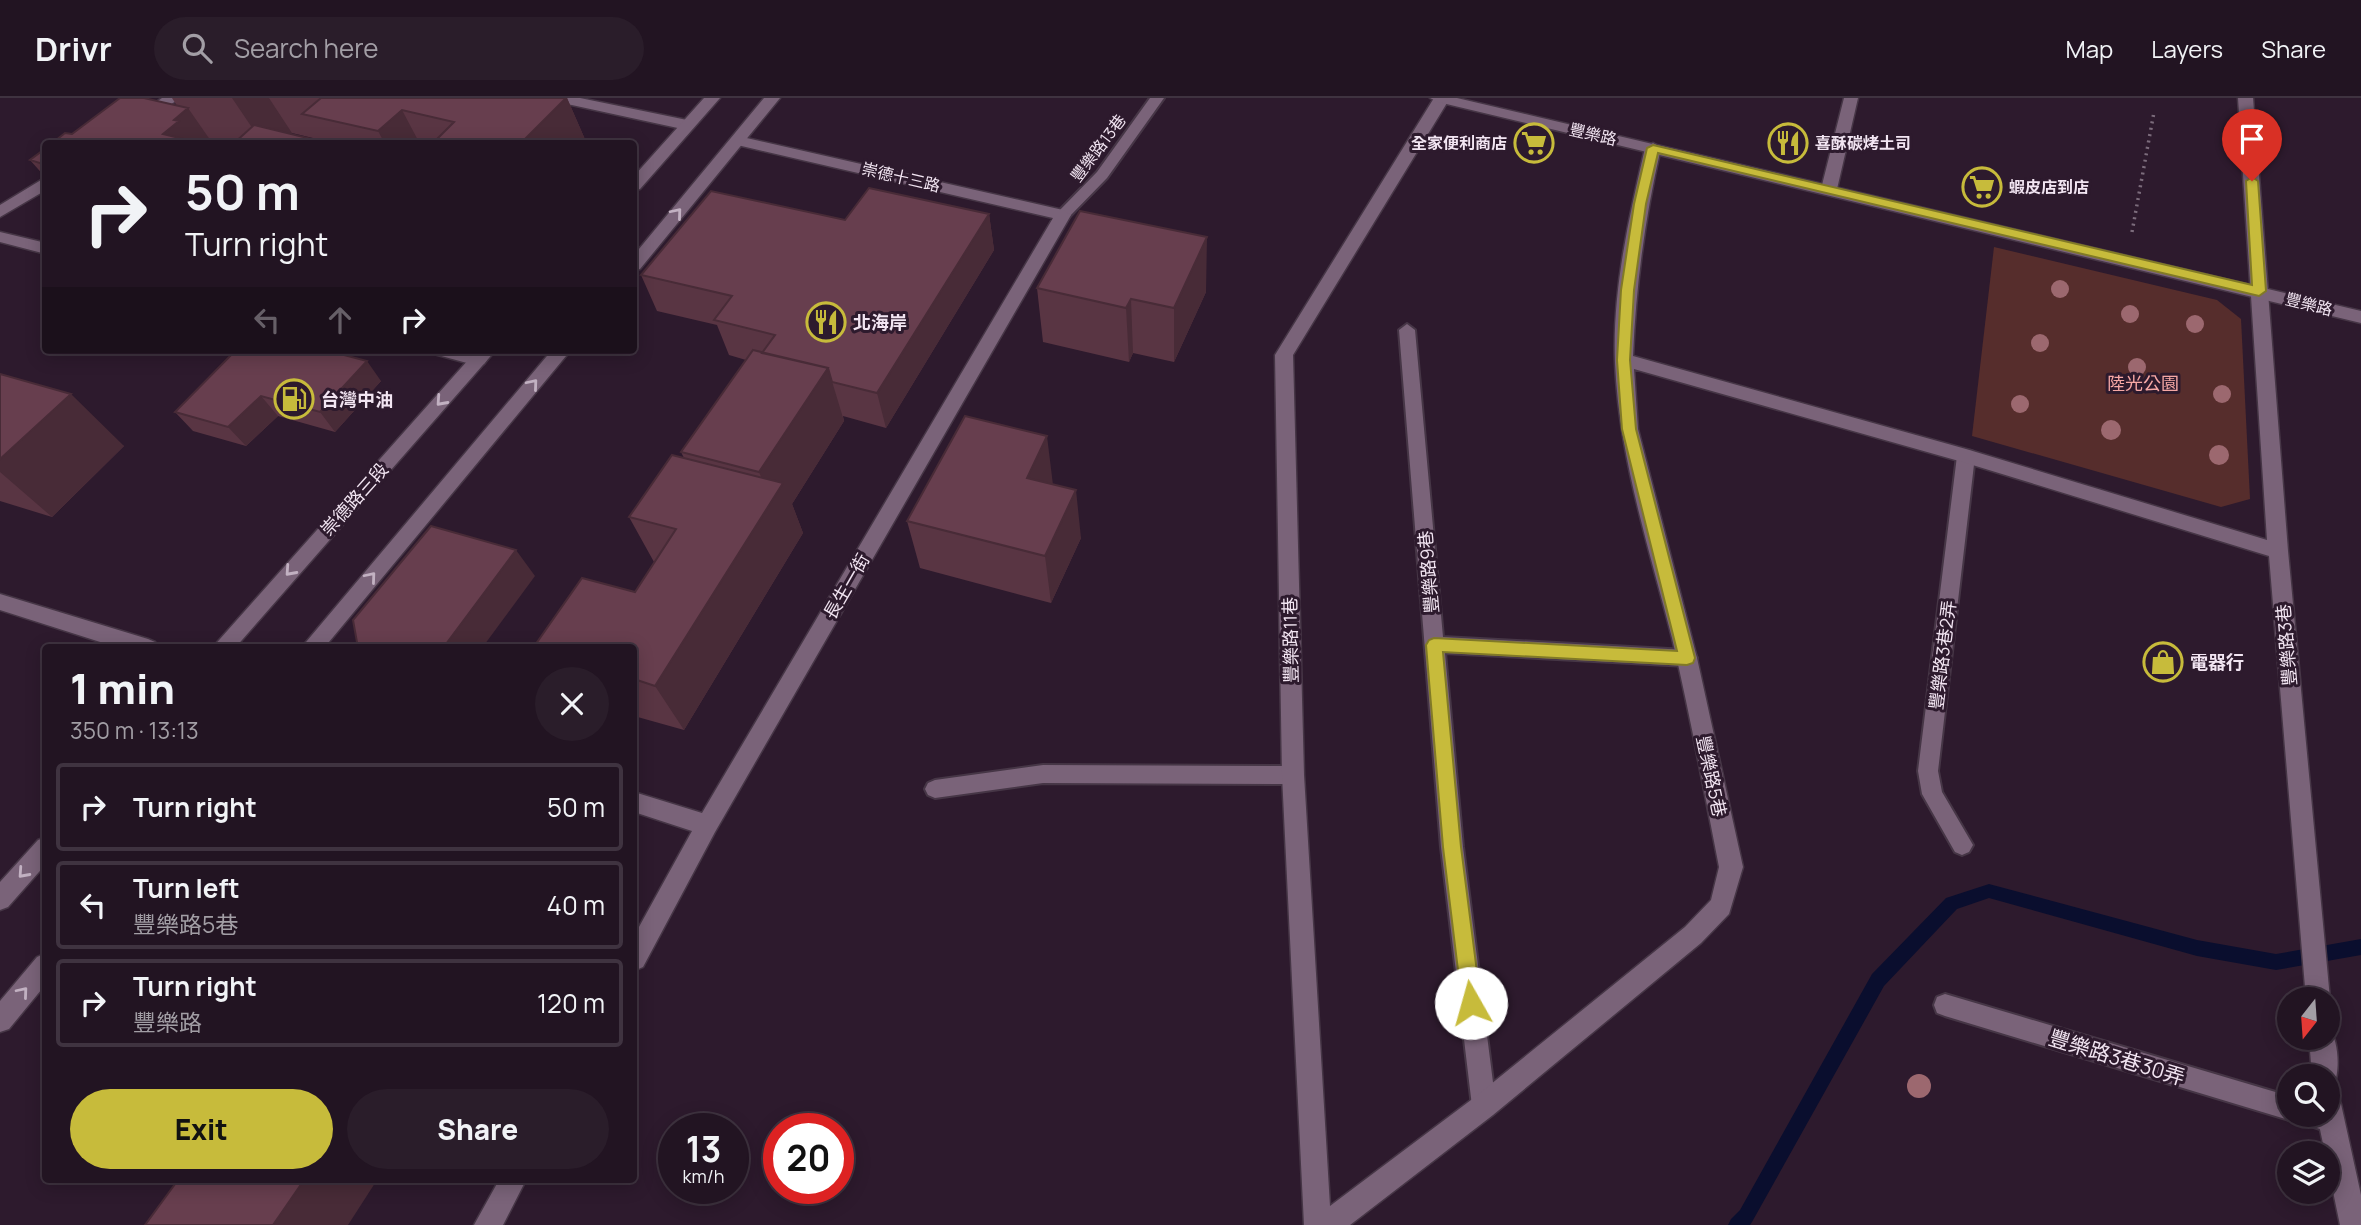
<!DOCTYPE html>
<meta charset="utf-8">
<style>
body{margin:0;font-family:Manrope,"Noto Sans TC",sans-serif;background:#2a1d2a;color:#f1f3f6;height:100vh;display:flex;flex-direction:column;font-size:26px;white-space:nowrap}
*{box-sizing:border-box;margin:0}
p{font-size:23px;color:#a29ea5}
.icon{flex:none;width:38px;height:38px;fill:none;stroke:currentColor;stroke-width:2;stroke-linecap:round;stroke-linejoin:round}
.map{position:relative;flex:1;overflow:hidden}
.panel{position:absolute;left:42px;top:546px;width:595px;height:539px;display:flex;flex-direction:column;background:#221422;border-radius:7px;box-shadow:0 4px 18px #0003,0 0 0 2px #3f3340}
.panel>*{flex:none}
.guide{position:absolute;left:42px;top:42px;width:595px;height:214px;border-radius:7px;box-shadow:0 4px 18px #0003,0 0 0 2px #3f3340;background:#221422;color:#f1f3f6;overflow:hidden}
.needle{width:46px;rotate:197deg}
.controls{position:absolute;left:2277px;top:889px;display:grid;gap:14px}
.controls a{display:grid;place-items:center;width:63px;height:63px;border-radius:50%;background:#221422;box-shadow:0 4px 18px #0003,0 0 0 2px #3f3340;font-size:35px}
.speed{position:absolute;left:658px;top:1015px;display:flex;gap:14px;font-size:35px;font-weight:700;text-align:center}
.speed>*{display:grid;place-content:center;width:91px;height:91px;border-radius:50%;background:#221422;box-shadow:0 4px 18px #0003,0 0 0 2px #3f3340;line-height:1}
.speed small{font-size:18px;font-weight:400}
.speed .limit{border:10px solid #d22;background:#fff;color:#111}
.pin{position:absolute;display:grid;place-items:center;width:60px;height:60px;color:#fff;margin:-72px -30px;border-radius:50% 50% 50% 0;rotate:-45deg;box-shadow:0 0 7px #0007}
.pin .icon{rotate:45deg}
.me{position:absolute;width:77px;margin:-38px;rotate:353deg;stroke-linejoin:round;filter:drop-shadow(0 0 5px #0008)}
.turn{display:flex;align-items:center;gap:24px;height:147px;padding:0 28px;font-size:32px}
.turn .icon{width:91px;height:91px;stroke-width:2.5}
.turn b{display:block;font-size:49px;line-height:60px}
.lanes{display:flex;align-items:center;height:66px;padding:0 28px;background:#0003;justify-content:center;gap:35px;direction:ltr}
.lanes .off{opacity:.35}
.round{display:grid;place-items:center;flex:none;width:74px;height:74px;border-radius:37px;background:#2a1d2a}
.head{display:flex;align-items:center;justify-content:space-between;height:119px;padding:0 28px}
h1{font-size:42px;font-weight:800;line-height:52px}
.action{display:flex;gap:14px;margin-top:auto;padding:14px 28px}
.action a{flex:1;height:80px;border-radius:42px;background:#c7bb3b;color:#111;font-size:28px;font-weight:800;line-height:80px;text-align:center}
.action a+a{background:#2a1d2a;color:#f1f3f6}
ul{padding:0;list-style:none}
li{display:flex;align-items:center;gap:21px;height:88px;margin:0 14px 10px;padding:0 14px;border:4px solid #3f3340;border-radius:7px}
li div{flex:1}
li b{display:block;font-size:26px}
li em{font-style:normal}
header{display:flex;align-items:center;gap:42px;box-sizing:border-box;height:98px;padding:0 35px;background:#221422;border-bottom:2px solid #3f3340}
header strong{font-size:33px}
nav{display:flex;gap:38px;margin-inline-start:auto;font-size:24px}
.search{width:490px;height:63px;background:#2a1d2a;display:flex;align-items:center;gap:18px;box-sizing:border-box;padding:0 24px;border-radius:38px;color:#a29ea5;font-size:26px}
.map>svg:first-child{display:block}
.green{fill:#562d2c}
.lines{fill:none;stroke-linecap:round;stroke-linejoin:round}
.stream{fill:#0a0e2e;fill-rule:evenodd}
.lane-casing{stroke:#463646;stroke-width:4}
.street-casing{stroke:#463646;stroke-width:3}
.secondary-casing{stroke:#463646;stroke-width:3}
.path{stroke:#7c6c7c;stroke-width:3.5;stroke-dasharray:2 4.5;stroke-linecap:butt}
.lane{fill:#7a6379;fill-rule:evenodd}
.street{fill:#7a6379;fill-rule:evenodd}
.secondary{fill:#7a6379;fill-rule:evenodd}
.tree{fill:#9c686f}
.wall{fill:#593543;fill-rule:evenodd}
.shaded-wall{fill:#482b37}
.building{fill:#673e4e;stroke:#482b37;stroke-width:2}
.oneway{stroke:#c2b1c2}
.route{fill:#c7bb3b;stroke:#817a26;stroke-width:2}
.labels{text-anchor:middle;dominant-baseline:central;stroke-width:6;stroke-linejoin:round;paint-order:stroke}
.far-street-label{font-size:16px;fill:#f2e5f2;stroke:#2d1a2d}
.far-poi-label{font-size:16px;font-weight:bold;fill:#f2e5f2;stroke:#2d1a2d;text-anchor:start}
.poi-label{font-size:18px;font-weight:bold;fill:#f2e5f2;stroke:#2d1a2d;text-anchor:start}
.park-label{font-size:18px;fill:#f6a8a5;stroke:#2d1a2d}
.street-label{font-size:18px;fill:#f2e5f2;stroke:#2d1a2d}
.near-street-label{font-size:21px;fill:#f2e5f2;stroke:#2d1a2d}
</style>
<header>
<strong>Drivr</strong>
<div class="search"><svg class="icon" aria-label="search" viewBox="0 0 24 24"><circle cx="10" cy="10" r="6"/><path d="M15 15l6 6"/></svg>Search here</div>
<nav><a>Map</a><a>Layers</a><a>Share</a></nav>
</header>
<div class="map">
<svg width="2361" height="1127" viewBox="0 0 2361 1127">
<rect width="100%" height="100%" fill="#2d1a2d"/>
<path class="green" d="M1994,149l223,53 24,19 9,180 -29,8 -249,-71z"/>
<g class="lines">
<path class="stream" d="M1989,786l208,56 79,14 85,-15v16l-85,15 -79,-14 -208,-58 -32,11 -73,77 -132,236 -2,3h-22l3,-6 9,-9 132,-236 74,-76z"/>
<g class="lane-casing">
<path id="lane" d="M1150,0h14l-57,80 -39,40h-10l-2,-3 2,-3 39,-40z
M1407,226l8,6 28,307 244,13 7,2 3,6 -3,6 -7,2 -242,-13 18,194 33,259 -4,8 -8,4 -8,-4 -4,-8 -31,-259 -42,-517z
M1966,352l6,1 3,5 -37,315 4,21 31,53 -4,7 -7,3 -7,-3 -33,-58 -4,-23 39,-315 3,-5z
M1043,667l250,1 7,3 3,6 -3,6 -7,3 -250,-1 -108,15 -7,-3 -3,-6 3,-6 7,-3z
M1945,896l344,102v19h9l-9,5 -344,-104 -8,-3 -3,-8 3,-8z
M2328,1010l9,4 4,8 -4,8 -8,4 -27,-9 -4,-8h30z"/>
</g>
<g class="street-casing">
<path id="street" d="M162,0h18l-66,46h-18z
M550,0h30l107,22 8,5 -8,5 -129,-28z
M1434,0h16l-157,257 11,420 26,431 145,-109 210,-170 26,-27 8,-33c-15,-76 -29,-153 -47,-229 -23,-90 -53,-181 -57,-275 -3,-72 14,-146 30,-215l8,-5 8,5c-16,69 -25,137 -28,208l333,93 301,91 -29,-442h15l35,453 42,448 -2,7v-7h-22l-37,-443 -303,-93 -332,-94 4,60 59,229 46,209 -14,47 -28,29 -208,172 -143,110h-46l-22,-450 -7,-420z
M1844,0h14l-21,91 -8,5 -8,-5z
M738,38l325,74 8,5 -356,617 -72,135 -9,4v-35l58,-105 -58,-19v-20l68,21 351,-595 -320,-74 -3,-3z
M46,79v13l-46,27v-12z
M0,134l46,11v11l-46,-12z
M431,252h33l20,6 3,4 -3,4 -6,2 -44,-12z
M0,496l148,45 7,3 3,6h-39l-119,-38z
M2328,930c11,10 12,43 6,57l-6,3v-12h-16l-3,-38h19z
M2328,993l9,4 4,9 20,91v30h-21l-23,-110h11z
M499,1082h27l-23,45h-29z"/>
</g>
<g class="secondary-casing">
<path id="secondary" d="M704,0h16l-80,91 -6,1v-14z
M764,0h16l-140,171 -6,1v-15z
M1430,0h27l904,213v12l-923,-221z
M477,252h19l-261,298h-23z
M552,252h19l-247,298h-23z
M46,739v27l-38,43 -8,3v-28l38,-42z
M46,855v31l-37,45 -9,3v-31l37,-44z"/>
</g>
<path class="path" d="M2132,134l22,-120"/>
<use href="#lane" class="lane"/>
<use href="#street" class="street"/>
<use href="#secondary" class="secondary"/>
</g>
<g class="tree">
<circle cx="2060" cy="191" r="9"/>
<circle cx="2130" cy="216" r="9"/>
<circle cx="2195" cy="226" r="9"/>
<circle cx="2040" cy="245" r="9"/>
<circle cx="2137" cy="269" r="9"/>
<circle cx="2222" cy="296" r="9"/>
<circle cx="2020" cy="306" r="9"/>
<circle cx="2111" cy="332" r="10"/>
<circle cx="2219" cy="357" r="10"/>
<circle cx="1919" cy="988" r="12"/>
</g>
<path class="wall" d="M172,0h395l20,46h-359l-17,-4 2,4h-162l21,-10 105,-28zM292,35l25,6 1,1 -27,-6z
M46,50v30l-16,-18z
M989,116l5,36 -108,178 -43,-12 1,5 -52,83 11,29 -119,197 -50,-14 1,-124 19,-30 -25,-45 55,-59 -3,-6 65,-92 -17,-5 -12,-30 -60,-14 -16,-36 204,-55z
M1037,190l169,4 -32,70 -41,-9 -4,9 -86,-20z
M236,252l145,31 -46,51 -57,-16 -32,30 -53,-15 -18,-19z
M0,276l124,72 -72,71 -52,-16z
M1053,386l28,54 -30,65 -131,-35 -13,-47z"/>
<path class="shaded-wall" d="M232,0h37l23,35 -12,11h-17z
M566,0h1l20,46h-67z
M188,10l25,36h-43l-7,-10 11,-14z
M402,12l18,34h-35l-7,-13z
M989,116l5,36 -108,178 -9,-35z
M1207,139l-1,55 -32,70v-54z
M1131,201l2,54 -4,9 -3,-54z
M367,263l14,20 -46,51 -15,-20z
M828,270l16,53 -52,83 11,29 -119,197 -29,-44 116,-185 -12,-29z
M71,296l53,52 -72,71 -52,-45v-13z
M261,298l17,20 -32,30 -18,-19z
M1047,338l6,49 -26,-7z
M1076,392l5,48 -30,65 -6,-47z
M516,452l19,26 -53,72h-39z
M304,1082h73l-29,45h-75z"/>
<path class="building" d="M120,0h24l44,10 -14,12 5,1 -16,13 41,10h-153l14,-11 7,1z
M321,0h245l-46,46h-88l22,-22 -52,-12 -24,21 -76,-17z
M254,27l70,17 -2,2h-89z
M46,50v17l-16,-5z
M869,90l120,26 -112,179 -45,-11 -4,-14 -66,-15 13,-18 -61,-15 18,-24 -91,-21 70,-84 134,29z
M1080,113l127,26 -33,71 -43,-9 -5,9 -89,-20z
M236,252h89l42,11 -47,51 -59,-16 -33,31 -53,-15z
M753,252l75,18 -69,104 -78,-20z
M0,276l71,20 -71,65z
M965,318l82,20 -20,42 49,12 -31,66 -138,-35z
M672,357l111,28 -128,203 -21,-7v-31h-101l49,-70 53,14 41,-63 -47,-12z
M431,428l85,24 -73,98h-85l-5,-28z
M178,1082h126l-31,45h-128z"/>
<defs><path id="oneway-chevron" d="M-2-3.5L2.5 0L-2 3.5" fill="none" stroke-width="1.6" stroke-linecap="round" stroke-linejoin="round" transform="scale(1.75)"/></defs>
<g class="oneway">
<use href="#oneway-chevron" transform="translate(677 115) rotate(-50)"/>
<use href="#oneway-chevron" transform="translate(533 286) rotate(-50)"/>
<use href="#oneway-chevron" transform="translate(441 303) rotate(132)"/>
<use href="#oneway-chevron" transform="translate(290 473) rotate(132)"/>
<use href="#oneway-chevron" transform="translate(371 479) rotate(-50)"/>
<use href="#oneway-chevron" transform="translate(23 775) rotate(132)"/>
<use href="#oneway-chevron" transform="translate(23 894) rotate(-50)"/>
</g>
<path class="route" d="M1653,47l599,140 -6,-104 6,-4 6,4 8,110 -7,5 -601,-143 -12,51 -12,86 -4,70 6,69 59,229 -2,5 -6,2 -244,-13 18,195 20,156 -3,6 -7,3 -6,-3 -3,-6 -19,-156 -17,-202 3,-5 5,-2 243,13 -55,-222 -5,-69 4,-70 13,-86 13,-56z"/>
<defs>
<g id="supermarket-ring" transform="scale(2.0125)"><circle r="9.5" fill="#2d1a2d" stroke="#c7bb3b" stroke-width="1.5"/><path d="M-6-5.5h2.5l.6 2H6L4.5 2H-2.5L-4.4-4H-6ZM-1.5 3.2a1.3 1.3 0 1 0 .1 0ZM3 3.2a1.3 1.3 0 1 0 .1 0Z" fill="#c7bb3b"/></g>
<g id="restaurant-ring" transform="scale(2.0125)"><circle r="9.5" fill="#2d1a2d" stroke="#c7bb3b" stroke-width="1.5"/><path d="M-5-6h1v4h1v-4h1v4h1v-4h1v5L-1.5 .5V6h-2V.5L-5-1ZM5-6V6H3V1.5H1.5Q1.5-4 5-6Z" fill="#c7bb3b"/></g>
<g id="fuel-ring" transform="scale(2.0125)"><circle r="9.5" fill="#2d1a2d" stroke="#c7bb3b" stroke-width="1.5"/><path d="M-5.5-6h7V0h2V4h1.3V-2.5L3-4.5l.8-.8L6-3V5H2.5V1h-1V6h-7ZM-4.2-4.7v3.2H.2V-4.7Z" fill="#c7bb3b"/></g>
<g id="shop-ring" transform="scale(2.0125)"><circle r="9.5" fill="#2d1a2d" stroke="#c7bb3b" stroke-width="1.5"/><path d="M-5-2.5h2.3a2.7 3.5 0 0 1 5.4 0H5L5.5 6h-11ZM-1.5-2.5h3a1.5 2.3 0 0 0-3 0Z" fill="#c7bb3b"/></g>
</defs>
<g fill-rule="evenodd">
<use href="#supermarket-ring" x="1534" y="45"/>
<use href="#restaurant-ring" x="1788" y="45"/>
<use href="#supermarket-ring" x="1982" y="89"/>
<use href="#restaurant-ring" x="826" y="224"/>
<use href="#fuel-ring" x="294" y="301"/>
<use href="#shop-ring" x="2163" y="564"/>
</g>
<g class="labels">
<g class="far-street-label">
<text transform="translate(1593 36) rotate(13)">豐樂路</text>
<text transform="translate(1098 50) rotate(-53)">豐樂路13巷</text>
<text transform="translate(901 79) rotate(13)">崇德十三路</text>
<text transform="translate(2309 206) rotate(14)">豐樂路</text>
</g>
<g class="far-poi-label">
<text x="1507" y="45" text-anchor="end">全家便利商店</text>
<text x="1815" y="45">喜酥碳烤土司</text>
<text x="2009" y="89">蝦皮店到店</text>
</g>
<g class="poi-label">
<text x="853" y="224">北海岸</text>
<text x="321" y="301">台灣中油</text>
<text x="2190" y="564">電器行</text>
</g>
<g class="park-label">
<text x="2143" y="285">陸光公園</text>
</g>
<g class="street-label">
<text transform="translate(354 401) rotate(-48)">崇德路三段</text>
<text transform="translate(1428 474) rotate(-95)">豐樂路9巷</text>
<text transform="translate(846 488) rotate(-60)">長生一街</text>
<text transform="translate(1290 542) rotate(-91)">豐樂路11巷</text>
<text transform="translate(2286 547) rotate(-95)">豐樂路3巷</text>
<text transform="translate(1942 557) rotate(-83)">豐樂路3巷2弄</text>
<text transform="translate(1712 678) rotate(78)">豐樂路5巷</text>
</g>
<g class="near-street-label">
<text transform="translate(2117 959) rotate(17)">豐樂路3巷30弄</text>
</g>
</g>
</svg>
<div class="controls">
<a><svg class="needle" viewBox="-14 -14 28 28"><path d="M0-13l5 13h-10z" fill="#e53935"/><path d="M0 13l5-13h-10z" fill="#a29ea5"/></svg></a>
<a><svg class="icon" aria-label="search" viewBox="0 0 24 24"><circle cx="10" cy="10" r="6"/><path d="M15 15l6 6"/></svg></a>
<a><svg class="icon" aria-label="layers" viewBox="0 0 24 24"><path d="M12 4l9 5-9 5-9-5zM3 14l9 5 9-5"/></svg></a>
</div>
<div class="speed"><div>13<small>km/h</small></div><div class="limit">20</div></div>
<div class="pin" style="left:2252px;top:83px;background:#d93025"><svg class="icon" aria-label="arrive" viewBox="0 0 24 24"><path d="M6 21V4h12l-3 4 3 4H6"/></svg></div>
<svg class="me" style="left:1471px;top:905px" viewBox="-20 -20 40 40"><circle r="19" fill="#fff"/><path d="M0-13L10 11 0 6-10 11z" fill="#c7bb3b"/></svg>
<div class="guide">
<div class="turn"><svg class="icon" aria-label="right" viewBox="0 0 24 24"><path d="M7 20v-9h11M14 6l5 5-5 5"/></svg><div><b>50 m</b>Turn right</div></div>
<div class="lanes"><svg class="icon off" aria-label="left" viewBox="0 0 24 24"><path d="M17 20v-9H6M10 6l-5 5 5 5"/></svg><svg class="icon off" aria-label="ahead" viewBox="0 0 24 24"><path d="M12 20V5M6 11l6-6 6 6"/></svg><svg class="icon" aria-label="right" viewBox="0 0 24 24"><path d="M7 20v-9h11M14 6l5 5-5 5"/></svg></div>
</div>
<section class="panel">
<div class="head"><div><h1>1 min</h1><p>350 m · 13:13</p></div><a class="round"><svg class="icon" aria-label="close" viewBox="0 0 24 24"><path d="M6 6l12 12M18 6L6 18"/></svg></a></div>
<ul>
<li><svg class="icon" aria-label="right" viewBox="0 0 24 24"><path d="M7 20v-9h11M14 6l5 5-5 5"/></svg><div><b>Turn right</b></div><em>50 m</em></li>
<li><svg class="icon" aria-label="left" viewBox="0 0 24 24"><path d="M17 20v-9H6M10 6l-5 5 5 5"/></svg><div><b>Turn left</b><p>豐樂路5巷</p></div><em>40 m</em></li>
<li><svg class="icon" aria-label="right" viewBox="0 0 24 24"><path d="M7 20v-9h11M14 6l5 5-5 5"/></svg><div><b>Turn right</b><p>豐樂路</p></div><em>120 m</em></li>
</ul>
<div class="action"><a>Exit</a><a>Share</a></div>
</section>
</div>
